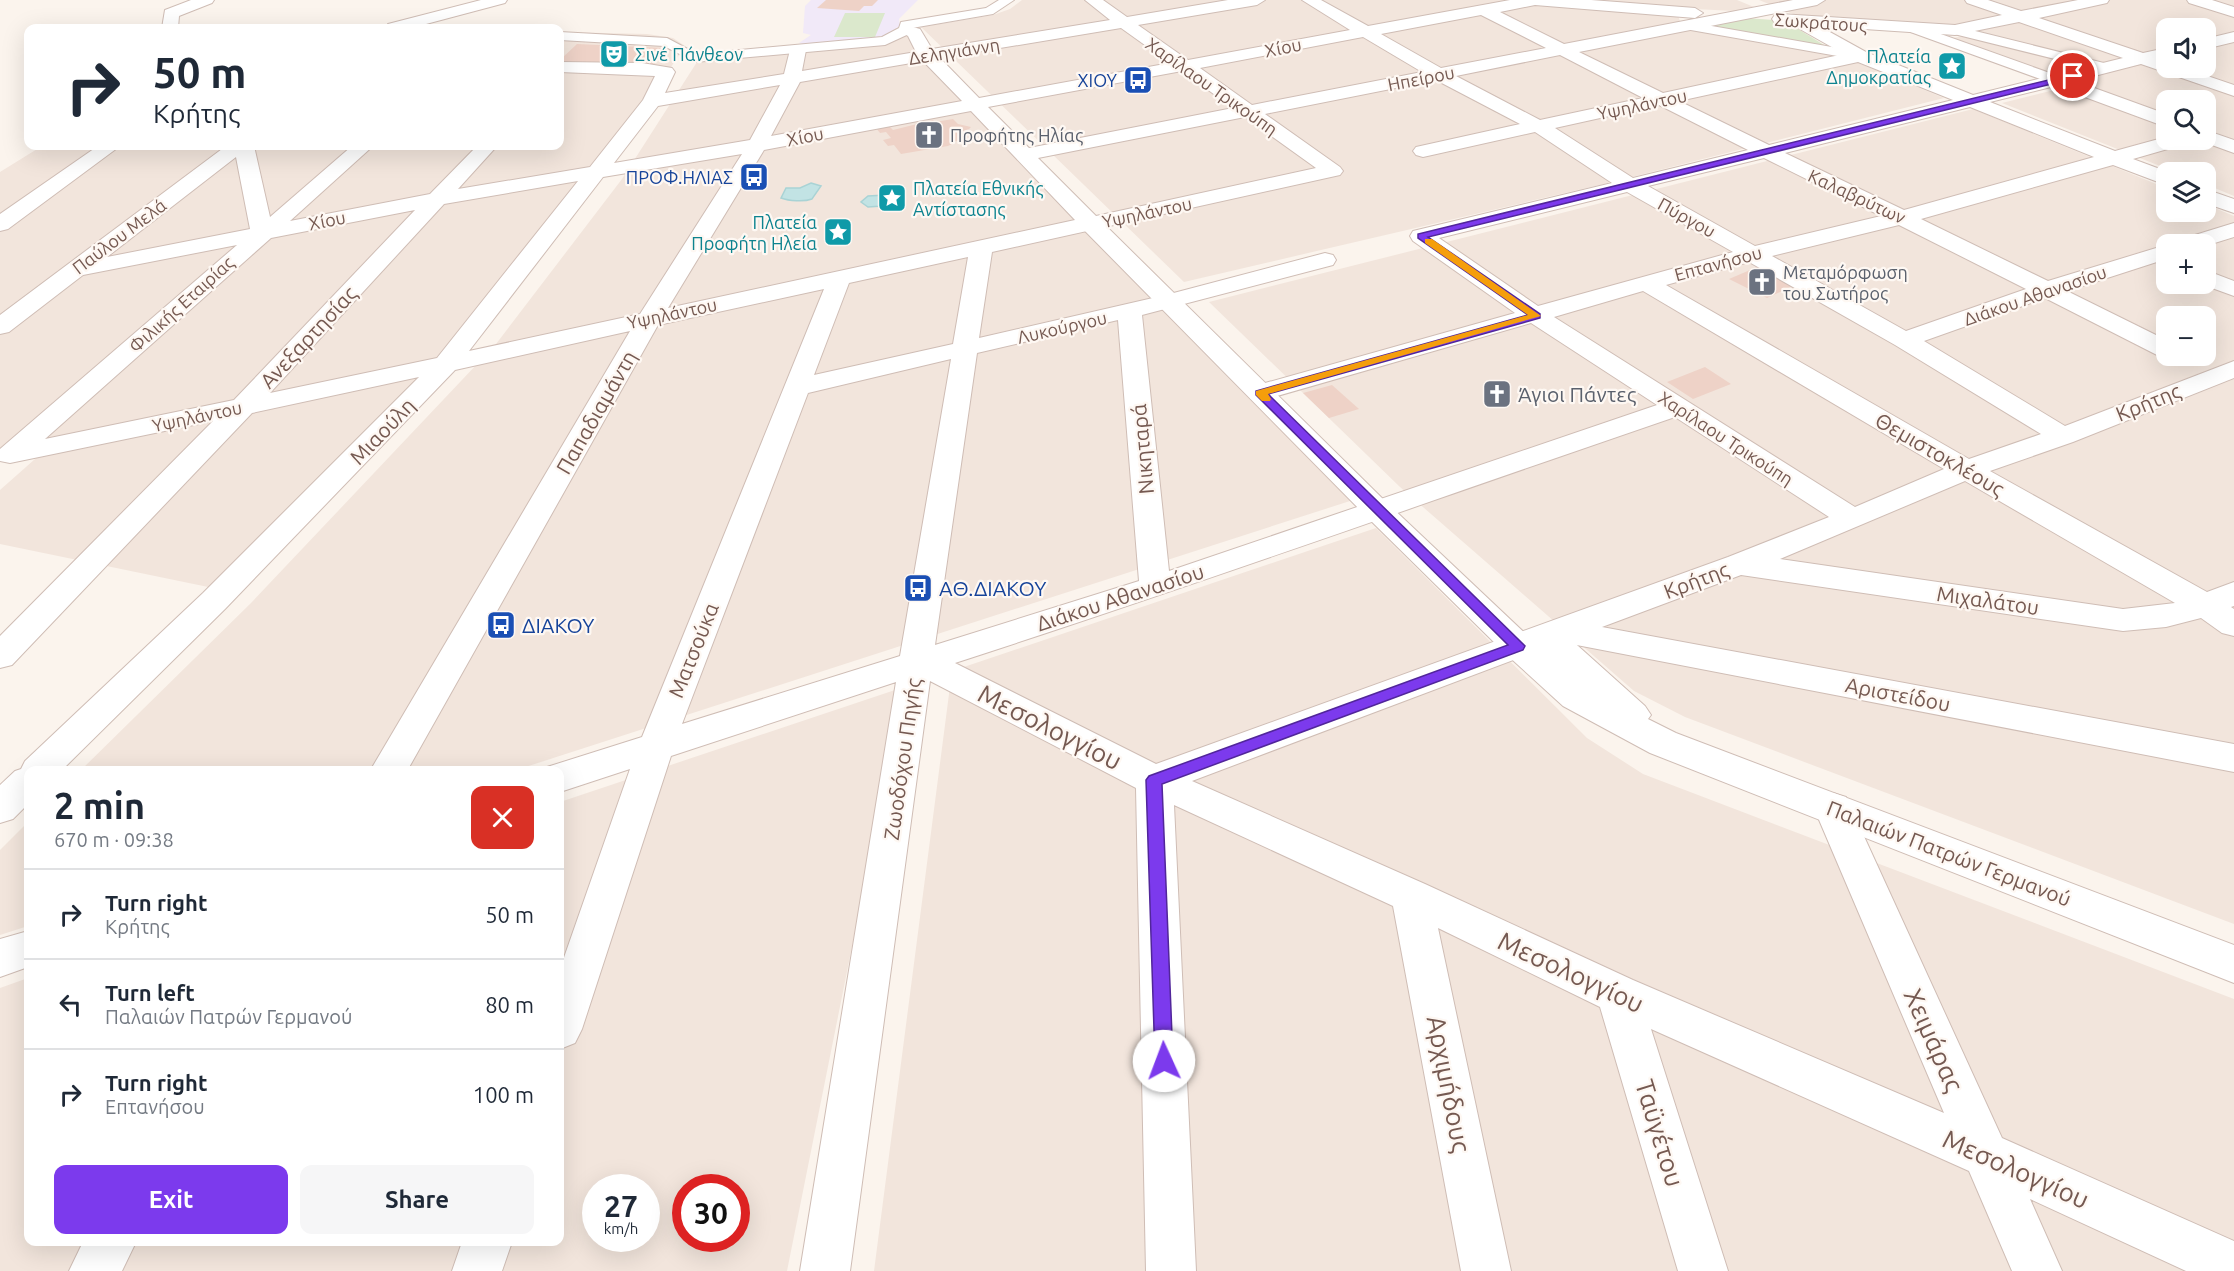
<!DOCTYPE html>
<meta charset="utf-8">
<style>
body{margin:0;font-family:Ubuntu,sans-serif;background:#f6f6f7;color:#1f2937;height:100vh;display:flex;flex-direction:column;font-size:22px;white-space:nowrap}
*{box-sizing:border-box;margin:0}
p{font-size:20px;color:#747a83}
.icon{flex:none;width:33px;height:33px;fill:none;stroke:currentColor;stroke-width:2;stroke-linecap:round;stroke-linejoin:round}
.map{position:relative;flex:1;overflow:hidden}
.panel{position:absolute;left:24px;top:766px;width:540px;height:480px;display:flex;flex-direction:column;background:#fff;border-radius:12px;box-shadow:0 6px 24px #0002}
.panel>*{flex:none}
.guide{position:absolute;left:24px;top:24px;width:540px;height:126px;border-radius:12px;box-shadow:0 6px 24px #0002;background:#fff;color:#1f2937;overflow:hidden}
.buttons{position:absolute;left:2156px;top:18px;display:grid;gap:12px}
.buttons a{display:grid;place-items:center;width:60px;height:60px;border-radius:12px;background:#fff;box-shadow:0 6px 24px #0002;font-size:30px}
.speed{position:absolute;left:582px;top:1174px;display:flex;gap:12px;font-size:30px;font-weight:700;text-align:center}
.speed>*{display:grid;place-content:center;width:78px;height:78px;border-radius:50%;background:#fff;box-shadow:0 6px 24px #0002;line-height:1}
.speed small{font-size:15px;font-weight:400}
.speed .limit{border:9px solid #d22;background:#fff;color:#111}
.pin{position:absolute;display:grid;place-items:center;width:51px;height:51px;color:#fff;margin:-26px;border:3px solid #fff;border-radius:50%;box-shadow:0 2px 6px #0007}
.me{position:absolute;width:66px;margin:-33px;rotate:358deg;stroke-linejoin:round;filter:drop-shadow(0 0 4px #0008)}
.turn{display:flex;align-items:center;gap:21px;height:126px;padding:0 30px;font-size:27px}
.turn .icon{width:78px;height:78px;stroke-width:2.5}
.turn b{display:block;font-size:42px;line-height:51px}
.round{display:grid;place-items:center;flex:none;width:63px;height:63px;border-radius:12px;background:#f6f6f7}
.head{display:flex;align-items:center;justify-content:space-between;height:102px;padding:0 30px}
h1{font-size:36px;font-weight:600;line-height:45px}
.primary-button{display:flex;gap:12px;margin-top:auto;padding:12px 30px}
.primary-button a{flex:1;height:69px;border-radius:12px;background:#7c3aed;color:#fff;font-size:24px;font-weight:600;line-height:69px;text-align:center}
.primary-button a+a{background:#f6f6f7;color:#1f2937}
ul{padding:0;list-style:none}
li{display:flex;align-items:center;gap:18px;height:90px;padding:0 30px;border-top:2px solid #e0e1e3}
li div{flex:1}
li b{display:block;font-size:22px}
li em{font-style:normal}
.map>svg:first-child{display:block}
.residential{fill:#f2e5dc;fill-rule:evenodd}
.education{fill:#f1e9f8}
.green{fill:#dbe8cc}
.water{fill:#c2e3e4;stroke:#a9d3d5;stroke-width:1.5}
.building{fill:#eed2c7}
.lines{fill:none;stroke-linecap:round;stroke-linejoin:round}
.pedestrian-casing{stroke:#cfbdb5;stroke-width:2}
.minor-casing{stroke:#cfbdb5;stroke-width:2}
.tertiary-casing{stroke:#cfbdb5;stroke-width:2}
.pedestrian{fill:#fff;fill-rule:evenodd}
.minor{fill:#fff;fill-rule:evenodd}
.tertiary{fill:#fff;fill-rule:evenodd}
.route{fill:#7c3aed;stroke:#51269a;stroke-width:1.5}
.slow{fill:#f59e0b}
.labels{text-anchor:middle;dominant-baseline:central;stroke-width:4.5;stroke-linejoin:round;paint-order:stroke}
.far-street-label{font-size:18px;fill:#755951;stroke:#fef8f3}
.far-culture-label{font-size:18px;fill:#0d838f;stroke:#fef8f3;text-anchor:start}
.far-transit-label{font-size:18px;fill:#164399;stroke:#fef8f3;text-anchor:end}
.far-worship-label{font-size:18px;fill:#5b616d;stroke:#fef8f3;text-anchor:start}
.street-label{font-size:21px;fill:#755951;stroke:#fef8f3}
.worship-label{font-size:21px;fill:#5b616d;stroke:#fef8f3;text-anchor:start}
.transit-label{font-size:21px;fill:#164399;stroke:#fef8f3;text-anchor:start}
.near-street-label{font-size:26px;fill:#755951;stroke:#fef8f3}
</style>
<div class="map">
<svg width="2234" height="1271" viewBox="0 0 2234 1271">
<rect width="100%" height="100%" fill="#fbf4ed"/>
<path class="residential" d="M1022,0h715l17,7 -20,4 -59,-3 5,13 20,9 134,23 110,45 -336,85 -424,99 -263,-255 72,-12 17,-6z
M1759,0h475v196l-29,-12v-12h-30l-173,-69 77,-19 -126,-46 23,-5 -178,-17zM2166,28h39v40h-39zM2166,100h39v40h-39z
M234,24l183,4h-190z
M560,32l87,2 26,4 12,8 -40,60 -230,282 -202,200 -213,-44v-54l61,-54 -61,13v-277l42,-26h518z
M909,34l441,467 -837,270h-433l171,-168 245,-259 126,-165 75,-117 191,-19z
M1973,109l193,79v24h39v-8l29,12v708l-549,-207 -51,-26 -234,-204 -191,-185zM2166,244h39v40h-39zM2166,316h39v40h-39z
M1376,528l211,210 56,36 591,225v272h-1360l78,-600z
M904,687l-117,584h-787v-283l28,-10v264h532v-440zM596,1188h50v51h-50zM686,1188h50v51h-50z
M28,822v104l-28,9v-85z"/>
<path class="education" d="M811,0h107l-19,19 1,7 -17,10 -76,9 -8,-2 12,-8 -8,-2 2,-27z"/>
<path class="green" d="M845,13h40l-10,24h-41z
M1746,18l39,3 44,27 -129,-22z"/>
<path class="water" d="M811,183l10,3 -9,13c-8,3 -23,2 -31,-1l5,-10h14z
M901,188l2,2 -14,7v6l-7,3 -14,1 -7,-5 7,-6 18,-1z"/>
<path class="building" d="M826,0h52l-6,6h-8l-5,5 -42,-3z
M577,44l88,4 -11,17 -94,-1v-4z
M953,119l5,5 13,3 -5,5 6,6 -20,4 2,1 -6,3 -47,8 -7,-9 -6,1 -5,-6 8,-2 -5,-6 -6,1 -4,-5 13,-2 4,4 40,-10 2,2z
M1757,267l38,18 -28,13 -38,-19z
M1705,367l26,17 -38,15 -26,-17z
M1332,385l27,24 -30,9 -26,-25z"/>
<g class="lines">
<g class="pedestrian-casing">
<path id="pedestrian" d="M999,0h15l-21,14 -81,14 -1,5 -26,12 -190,17 -31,-16 -104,-6v-8l107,6 30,16 185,-17 17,-9 2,-6 85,-14z
M1689,22l171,30 7,4 -7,4 -175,-31 -2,-3 2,-3z
M1910,23l151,54 2,3 -7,4 -5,-1 -146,-53 -1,-3z
M395,24h13l6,4h-25z
M1955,26l157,39 2,3 -7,4 -157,-39 -1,-3z"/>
</g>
<g class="minor-casing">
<path id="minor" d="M191,0h23l-2,3 -33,13 -1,12h-16l3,-18z
M481,0h26l-2,3 -94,25h-25l2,-4z
M1085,0h18l24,17 101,-17h37l-8,5 -119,20 50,35 162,-30 -48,-30h19l47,26 142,-26h81l104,8 8,5 -8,5 -160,-13 -35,7 64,32 229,-44h32l-8,5 -238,47 84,41 181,-39 -46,-26 -2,-3 -22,-3 -2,-3 2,-3 6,-2 175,11 47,-10 -35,-12 -2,-3h23l33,11 57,-11h31l-2,3 -68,15 104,35 23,-5v10l-5,2 5,1v7h18l50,17v11l-93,-32 -66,17 91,33v13l-111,-41 -65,16 125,49 51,-14v3h22l-3,4 -52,15 35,13h-2v13l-53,-20 -192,54 127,62 118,-36v14l-99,32 99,49v16h8l-8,2 -9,-3 -112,-57 -121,43 141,85 169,-65v17l-161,64 -83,29 217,121 27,-10v24l-3,1 3,2v27l-12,-3 -21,-15 -35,9 -43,4 -382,-56 -139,52 632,117v28l-673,-130 -369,139 233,103 208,96 311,133 -130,-305 6,-11 13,-4 13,4 156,341 232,103v30h-48l-156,-72 32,72h-50l-43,-100 -318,-142 77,242h-50l-78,-264 -162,-79 73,343h-50l-68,-365 -219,-101 22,466h-50l-10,-483 -206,-107 -80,590h-50l96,-589 -225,74 -89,273 -7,14 -15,6v-80l70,-200 -70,23v-21h-15l2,-4 95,-30 182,-448 -166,36 -251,446h-37l260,-440 -175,39 -230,239 -164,162h-33v33l-15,15 -13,4v-38l15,-14 6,-2 4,-8 178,-168 216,-216 -167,36 -240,252 -12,3v-32l213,-215 -203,42 -10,-2v-12l237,-204 -154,30 -74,57 -9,2v-19l226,-169h28l16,71 82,-71h21l-83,75 140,-27 47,-48h20l-39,43 132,-22 53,-67 12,-24 -95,-4v-10l82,1 30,5 3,4 -10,21 119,-19 7,-28h12l3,4 -4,21 114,-19 -8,-16 -10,-6 8,-5 14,4 12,20 178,-29zM1481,15l65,33 -105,20 -60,-34zM2019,22l104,36 -150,37 -107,-43 -47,-26 136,9zM1121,28l49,35 -191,35 -39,-40zM1363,37l59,35 -170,33 -52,-37zM1560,55l83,43 -103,22 -84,-44zM923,61l39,40 -191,35 29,-54zM1858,62l95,38 -184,45 -90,-44zM1182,71l51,37 -204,40 -41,-41zM1436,80l84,44 -104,23 -3,4 3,4 7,2 112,-25 77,51 -199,48 -3,5 3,5 102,72 -264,74 -4,6 4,6 9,2 271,-78 126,82 -488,166 -27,-256 191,-50 3,-5 -3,-5 -8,-2 -159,42 -187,43 13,-86 348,-77 3,-4 -3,-4 -75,-53zM780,85l-30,55 -136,23 44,-57zM1659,105l89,45 -115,28 -78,-50zM1970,107l124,50 -190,53 -119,-57zM971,111l104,109 -407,88 96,-158zM1245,117l71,51 -220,48 -58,-58zM742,154l-102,160 -171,37 134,-174zM236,157l14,72 -143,28zM1764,158l117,58 -126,30 -107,-60zM578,181l-141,177 -167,35 174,-189zM1627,192l106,60 -195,54 -99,-68zM415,210l-181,190 -189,39 226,-201zM1899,225l127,64 -120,42 -134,-75zM968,257l-15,87 -139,31 35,-92zM1749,262l146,83 146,89 -72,25 -303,-174zM1643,291l301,178 -89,38 -301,-190zM1118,320l21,261 -204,64 42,-292zM951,359l-51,297 -218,68 126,-331zM1675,417l154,100 -101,40 -572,207 -201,-101c241,-78 480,-164 720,-246zM1965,481l210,122 -52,6 -343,-50z
M2187,0h25l22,7v10l-45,-14z
M2234,32v10l-29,7v-10z
M2205,130l29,10v13l-36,-13h7z
M98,146h22l-112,83 -8,2v-17z
M2205,189l29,10v14l-29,-10z
M2234,223v14l-29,9v-2h-26l3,-5z
M2205,270l29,11v15l-33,-12h4z
M28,931v36l-28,10v-38z
M83,1242h53l-14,29h-53z
M462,1242h50l-10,29h-50z"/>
</g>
<g class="tertiary-casing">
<path id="tertiary" d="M1091,217l8,2 287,283 144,136 1,1 -2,-3 5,-8 12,-4 12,4 87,78 6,9 -3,4 28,14 558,212v38l-584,-230 -87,-47 -57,-52 -140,-138 -283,-287 -3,-5 3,-5z"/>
</g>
<use href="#pedestrian" class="pedestrian"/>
<use href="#minor" class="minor"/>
<use href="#tertiary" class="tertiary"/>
</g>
<path class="route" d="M2073,74l3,4 -648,159 112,77v4l-272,76 257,252 -2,4 -361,134 11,277 -2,6 -7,3 -7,-3 -2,-6 -9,-281 3,-4 359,-131 -252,-250v-4l272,-76 -110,-77v-4z"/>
<path class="slow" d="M1425,239h7l109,77 -273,78 3,5 -1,2h-8l-6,-6v-4l272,-76 -103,-72z"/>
<defs>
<g id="theatre-square" transform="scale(1.5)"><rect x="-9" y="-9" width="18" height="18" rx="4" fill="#0f9aa8" stroke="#fef8f3"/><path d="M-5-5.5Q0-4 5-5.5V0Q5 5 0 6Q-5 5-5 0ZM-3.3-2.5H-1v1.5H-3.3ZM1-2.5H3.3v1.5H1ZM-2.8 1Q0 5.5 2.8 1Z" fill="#fff"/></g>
<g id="sight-square" transform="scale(1.5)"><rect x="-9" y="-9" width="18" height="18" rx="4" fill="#0f9aa8" stroke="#fef8f3"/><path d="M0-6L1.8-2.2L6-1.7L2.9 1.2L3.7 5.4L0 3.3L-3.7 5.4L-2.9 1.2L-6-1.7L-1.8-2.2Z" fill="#fff"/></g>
<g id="bus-square" transform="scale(1.5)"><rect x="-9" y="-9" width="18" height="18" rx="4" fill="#1a4fb4" stroke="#fef8f3"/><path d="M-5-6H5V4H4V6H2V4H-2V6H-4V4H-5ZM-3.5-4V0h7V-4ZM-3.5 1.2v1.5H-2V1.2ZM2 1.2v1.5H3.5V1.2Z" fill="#fff"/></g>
<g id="church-square" transform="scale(1.5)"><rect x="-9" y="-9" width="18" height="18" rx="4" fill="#6b7280" stroke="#fef8f3"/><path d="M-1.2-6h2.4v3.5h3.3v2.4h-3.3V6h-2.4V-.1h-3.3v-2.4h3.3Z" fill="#fff"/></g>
</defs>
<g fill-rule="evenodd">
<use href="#theatre-square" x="614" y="54"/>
<use href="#sight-square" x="1952" y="66"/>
<use href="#bus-square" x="1138" y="80"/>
<use href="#church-square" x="929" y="135"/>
<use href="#bus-square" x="754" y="177"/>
<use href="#sight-square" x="892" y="198"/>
<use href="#sight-square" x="838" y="232"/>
<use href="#church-square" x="1762" y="282"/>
<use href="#church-square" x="1497" y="394"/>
<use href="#bus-square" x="918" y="588"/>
<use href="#bus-square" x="501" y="625"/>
</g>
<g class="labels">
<g class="far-street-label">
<text transform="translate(1821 22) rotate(4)">Σωκράτους</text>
<text transform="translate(1283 47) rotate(-11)">Χίου</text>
<text transform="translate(954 51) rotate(-9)">Δεληγιάννη</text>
<text transform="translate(1421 78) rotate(-11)">Ηπείρου</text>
<text transform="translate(1212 86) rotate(35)">Χαρίλαου Τρικούπη</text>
<text transform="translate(1642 104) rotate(-12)">Υψηλάντου</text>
<text transform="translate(805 136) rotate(-11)">Χίου</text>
<text transform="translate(1857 196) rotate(25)">Καλαβρύτων</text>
<text transform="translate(1147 212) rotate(-12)">Υψηλάντου</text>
<text transform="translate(1687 217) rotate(29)">Πύργου</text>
<text transform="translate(327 220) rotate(-11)">Χίου</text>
<text transform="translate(119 236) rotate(-37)">Παύλου Μελά</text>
<text transform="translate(1718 263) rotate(-15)">Επτανήσου</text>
<text transform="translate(2035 295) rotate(-19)">Διάκου Αθανασίου</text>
<text transform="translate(181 304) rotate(-42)">Φιλικής Εταιρίας</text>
<text transform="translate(672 313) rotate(-12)">Υψηλάντου</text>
<text transform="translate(1062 327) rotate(-13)">Λυκούργου</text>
<text transform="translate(197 416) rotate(-12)">Υψηλάντου</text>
<text transform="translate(1726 438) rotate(33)">Χαρίλαου Τρικούπη</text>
</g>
<g class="far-culture-label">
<text x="635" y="54">Σινέ Πάνθεον</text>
<text x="1931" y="56" text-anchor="end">Πλατεία<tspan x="1931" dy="21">Δημοκρατίας</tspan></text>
<text x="913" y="188">Πλατεία Εθνικής<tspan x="913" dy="21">Αντίστασης</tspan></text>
<text x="817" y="222" text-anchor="end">Πλατεία<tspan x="817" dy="21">Προφήτη Ηλεία</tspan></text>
</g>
<g class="far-transit-label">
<text x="1117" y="80">ΧΙΟΥ</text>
<text x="733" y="177">ΠΡΟΦ.ΗΛΙΑΣ</text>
</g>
<g class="far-worship-label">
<text x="950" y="135">Προφήτης Ηλίας</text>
<text x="1783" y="272">Μεταμόρφωση<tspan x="1783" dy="21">του Σωτήρος</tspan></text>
</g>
<g class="street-label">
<text transform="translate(308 337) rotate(-47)">Ανεξαρτησίας</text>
<text transform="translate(2148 402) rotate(-22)">Κρήτης</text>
<text transform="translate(596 412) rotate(-60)">Παπαδιαμάντη</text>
<text transform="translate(382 431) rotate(-46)">Μιαούλη</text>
<text transform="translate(1142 449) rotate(-95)">Νικηταρά</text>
<text transform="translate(1940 454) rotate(30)">Θεμιστοκλέους</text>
<text transform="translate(1696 580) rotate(-21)">Κρήτης</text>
<text transform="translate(1120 597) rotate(-18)">Διάκου Αθανασίου</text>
<text transform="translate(1988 600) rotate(8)">Μιχαλάτου</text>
<text transform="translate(693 650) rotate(-68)">Ματσούκα</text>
<text transform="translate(1898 694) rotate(11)">Αριστείδου</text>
<text transform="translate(902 759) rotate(-82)">Ζωοδόχου Πηγής</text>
<text transform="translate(1949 853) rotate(21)">Παλαιών Πατρών Γερμανού</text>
</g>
<g class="worship-label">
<text x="1518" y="394">Άγιοι Πάντες</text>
</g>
<g class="transit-label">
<text x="939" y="588">ΑΘ.ΔΙΑΚΟΥ</text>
<text x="522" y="625">ΔΙΑΚΟΥ</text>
</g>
<g class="near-street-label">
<text transform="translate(1050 727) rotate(27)">Μεσολογγίου</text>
<text transform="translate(1571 972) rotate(25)">Μεσολογγίου</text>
<text transform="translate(1934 1040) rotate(66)">Χειμάρας</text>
<text transform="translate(1449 1084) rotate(79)">Αρχιμήδους</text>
<text transform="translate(1660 1133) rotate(73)">Ταϋγέτου</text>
<text transform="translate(2016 1169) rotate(24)">Μεσολογγίου</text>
</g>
</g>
</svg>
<div class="buttons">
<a><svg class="icon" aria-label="sound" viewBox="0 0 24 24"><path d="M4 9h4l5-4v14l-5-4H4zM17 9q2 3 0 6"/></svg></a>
<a><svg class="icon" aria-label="search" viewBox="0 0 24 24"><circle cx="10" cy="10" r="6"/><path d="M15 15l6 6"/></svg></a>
<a><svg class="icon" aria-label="layers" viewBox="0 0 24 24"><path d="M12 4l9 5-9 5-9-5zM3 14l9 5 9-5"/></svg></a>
<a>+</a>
<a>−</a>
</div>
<div class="speed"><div>27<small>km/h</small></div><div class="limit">30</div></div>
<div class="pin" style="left:2073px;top:76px;background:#d93025"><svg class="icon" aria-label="arrive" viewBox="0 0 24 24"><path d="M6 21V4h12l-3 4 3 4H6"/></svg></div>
<svg class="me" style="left:1164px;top:1061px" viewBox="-20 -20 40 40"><circle r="19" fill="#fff"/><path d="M0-13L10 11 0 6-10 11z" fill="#7c3aed"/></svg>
<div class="guide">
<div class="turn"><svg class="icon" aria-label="right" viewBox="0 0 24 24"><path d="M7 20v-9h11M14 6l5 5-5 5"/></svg><div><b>50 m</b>Κρήτης</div></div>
</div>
<section class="panel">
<div class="head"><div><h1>2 min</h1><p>670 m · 09:38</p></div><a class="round" style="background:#d93025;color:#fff"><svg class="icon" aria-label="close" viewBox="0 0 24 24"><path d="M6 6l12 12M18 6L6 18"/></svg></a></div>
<ul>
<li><svg class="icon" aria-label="right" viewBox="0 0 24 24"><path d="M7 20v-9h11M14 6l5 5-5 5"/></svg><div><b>Turn right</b><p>Κρήτης</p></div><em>50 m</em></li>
<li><svg class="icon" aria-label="left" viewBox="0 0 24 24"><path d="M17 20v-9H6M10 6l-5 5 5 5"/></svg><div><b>Turn left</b><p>Παλαιών Πατρών Γερμανού</p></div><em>80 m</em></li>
<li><svg class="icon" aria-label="right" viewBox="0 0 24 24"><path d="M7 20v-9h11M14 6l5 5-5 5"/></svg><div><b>Turn right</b><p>Επτανήσου</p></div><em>100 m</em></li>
</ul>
<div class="primary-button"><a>Exit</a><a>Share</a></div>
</section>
</div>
